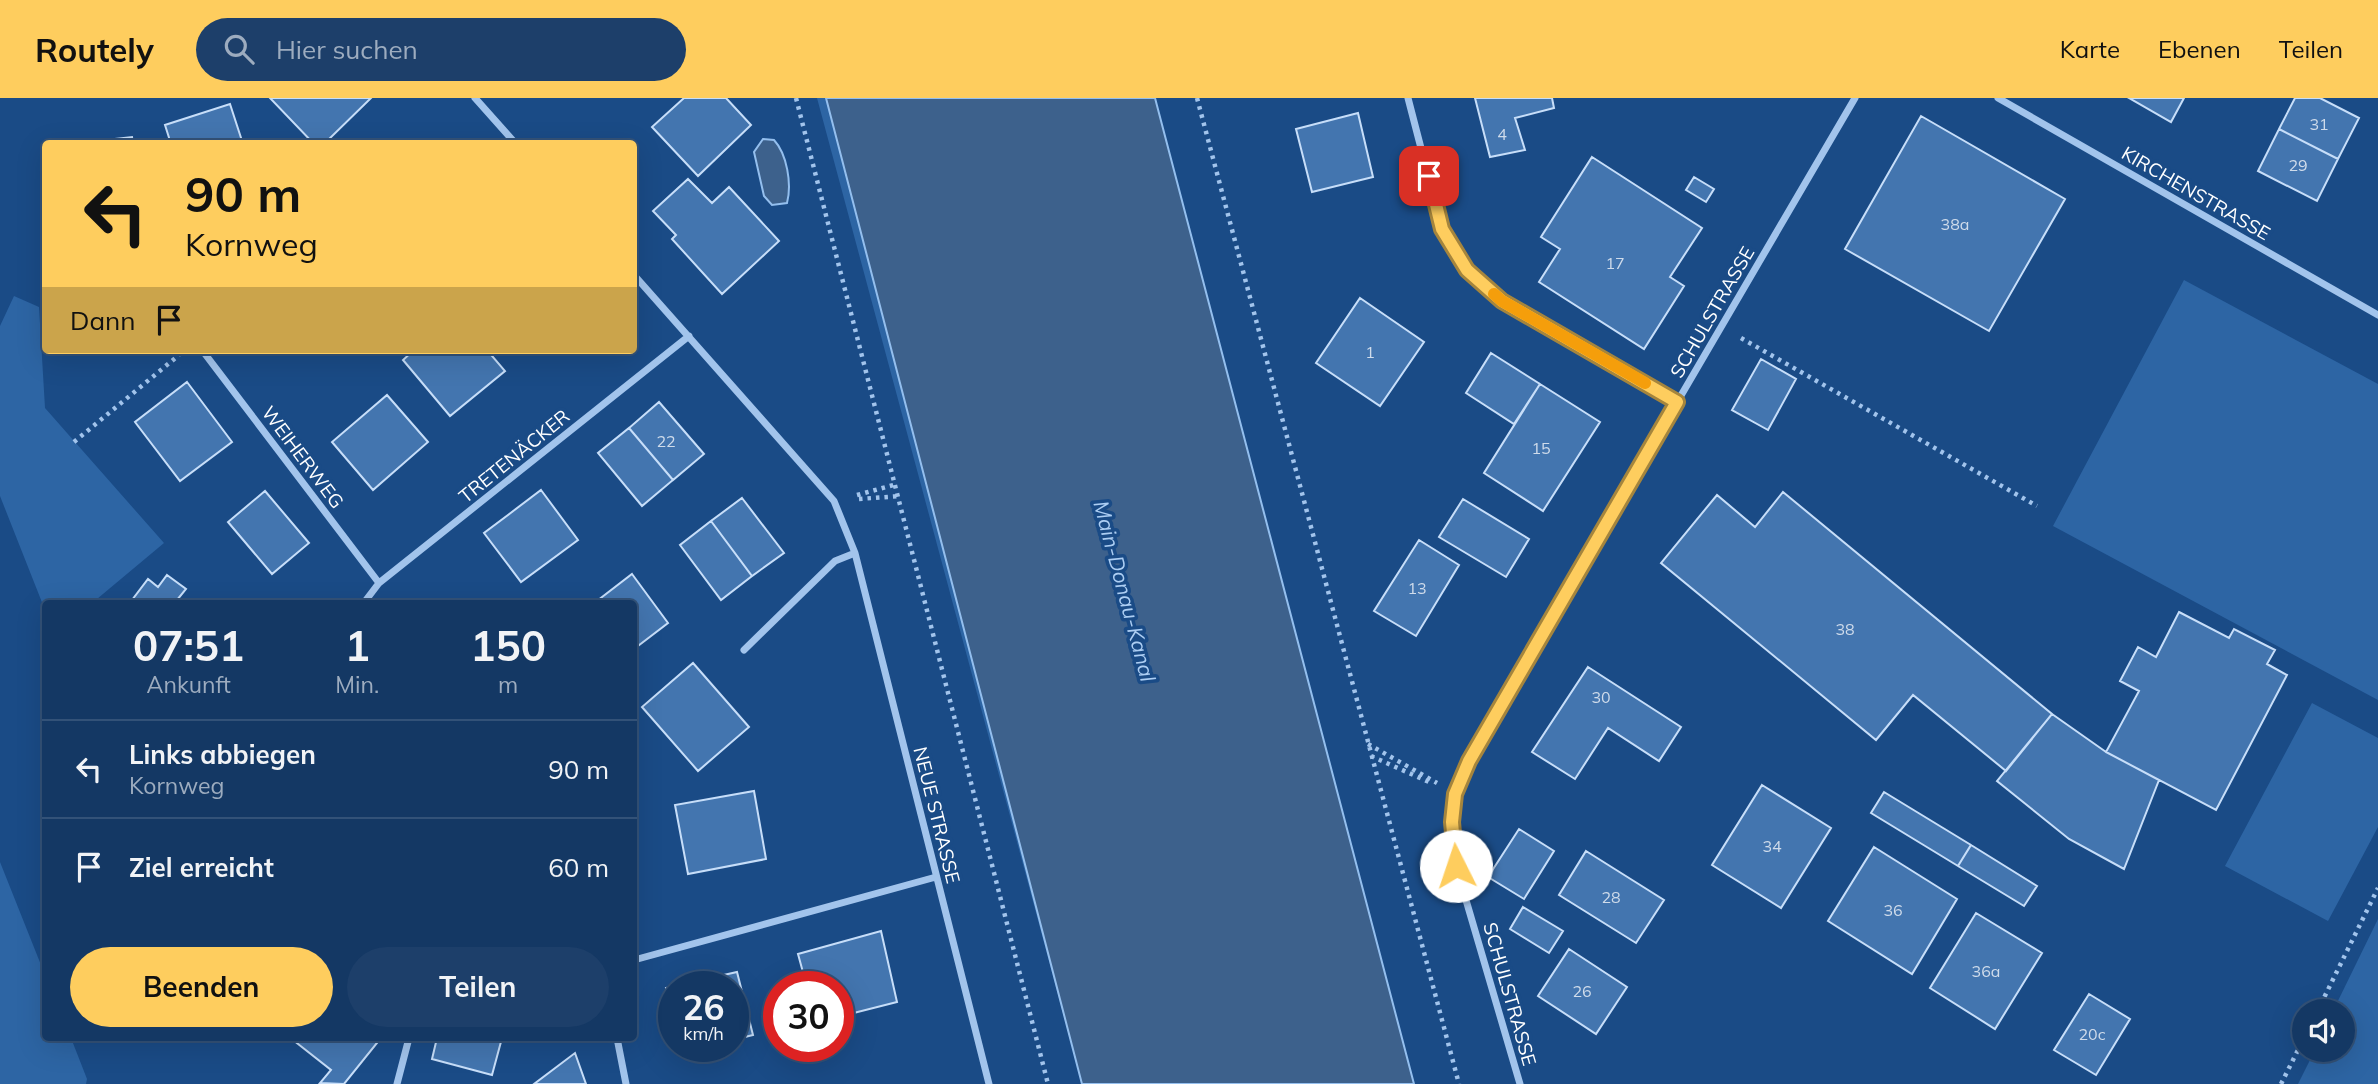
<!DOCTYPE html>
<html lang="de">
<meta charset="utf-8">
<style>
body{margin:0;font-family:Mulish,sans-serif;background:#1d3f6a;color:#f1f3f6;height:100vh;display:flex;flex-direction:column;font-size:26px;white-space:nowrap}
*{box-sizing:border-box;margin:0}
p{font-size:23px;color:#9dacbf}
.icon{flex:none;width:38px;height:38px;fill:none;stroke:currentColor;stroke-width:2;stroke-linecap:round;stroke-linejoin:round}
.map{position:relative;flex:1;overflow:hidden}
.details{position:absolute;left:42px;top:502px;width:595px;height:441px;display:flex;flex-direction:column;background:#143864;border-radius:7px;box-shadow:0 7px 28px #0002,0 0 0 2px #335278}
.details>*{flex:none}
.hud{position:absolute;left:42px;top:42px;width:595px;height:214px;border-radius:7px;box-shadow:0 7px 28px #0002,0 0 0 2px #335278;background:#fecd5e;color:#111;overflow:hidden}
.buttons{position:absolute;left:2292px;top:901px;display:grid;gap:14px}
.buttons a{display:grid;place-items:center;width:63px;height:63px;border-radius:50%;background:#143864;box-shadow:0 7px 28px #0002,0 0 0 2px #335278;font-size:35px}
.speed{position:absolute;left:658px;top:873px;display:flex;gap:14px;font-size:35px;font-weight:700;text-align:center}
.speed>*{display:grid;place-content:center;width:91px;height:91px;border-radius:50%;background:#143864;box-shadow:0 7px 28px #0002,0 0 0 2px #335278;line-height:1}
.speed small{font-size:18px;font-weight:400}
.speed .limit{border:10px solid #d22;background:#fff;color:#111}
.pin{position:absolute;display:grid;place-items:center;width:60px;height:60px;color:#fff;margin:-30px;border-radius:14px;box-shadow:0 4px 10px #0006}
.me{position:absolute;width:77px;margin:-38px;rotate:356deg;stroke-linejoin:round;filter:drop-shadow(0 0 5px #0008)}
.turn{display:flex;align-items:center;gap:24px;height:147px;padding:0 28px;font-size:32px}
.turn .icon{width:91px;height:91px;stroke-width:2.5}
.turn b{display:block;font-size:49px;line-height:60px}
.then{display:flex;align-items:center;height:66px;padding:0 28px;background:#0003;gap:14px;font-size:26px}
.eta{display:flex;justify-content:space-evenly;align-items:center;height:119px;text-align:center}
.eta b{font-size:42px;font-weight:700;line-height:49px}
.button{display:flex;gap:14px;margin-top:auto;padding:14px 28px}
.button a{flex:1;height:80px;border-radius:42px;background:#fecd5e;color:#111;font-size:28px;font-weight:700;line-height:80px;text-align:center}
.button a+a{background:#1d3f6a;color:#f1f3f6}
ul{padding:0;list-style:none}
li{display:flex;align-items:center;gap:21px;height:98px;padding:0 28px;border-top:2px solid #335278}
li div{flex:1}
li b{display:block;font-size:26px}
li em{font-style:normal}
header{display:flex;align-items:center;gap:42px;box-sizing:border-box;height:98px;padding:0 35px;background:#fecd5e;color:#111}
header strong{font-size:33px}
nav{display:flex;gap:38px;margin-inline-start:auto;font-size:24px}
.search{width:490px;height:63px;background:#1d3f6a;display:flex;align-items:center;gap:18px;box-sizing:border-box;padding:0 24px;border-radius:38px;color:#9dacbf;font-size:26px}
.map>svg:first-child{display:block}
.green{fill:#2d65a4}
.water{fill:#3d618c;stroke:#94bfee;stroke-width:2}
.building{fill:#4375af;stroke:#c7def9;stroke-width:2}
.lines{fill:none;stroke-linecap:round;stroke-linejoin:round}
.path{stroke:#a2c4ec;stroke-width:4.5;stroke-dasharray:3.5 5;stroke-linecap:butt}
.minor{stroke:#a2c4ec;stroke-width:7}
.route-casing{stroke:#a5853d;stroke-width:18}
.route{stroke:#fecd5e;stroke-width:12}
.slow{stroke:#f59e0b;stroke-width:12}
.labels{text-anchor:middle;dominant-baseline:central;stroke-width:7;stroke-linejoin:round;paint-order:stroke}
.number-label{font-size:16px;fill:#d0dceb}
.street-label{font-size:19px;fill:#fff;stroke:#1a4b86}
.water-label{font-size:21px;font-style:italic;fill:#adcef3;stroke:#1a4b86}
</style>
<header>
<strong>Routely</strong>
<div class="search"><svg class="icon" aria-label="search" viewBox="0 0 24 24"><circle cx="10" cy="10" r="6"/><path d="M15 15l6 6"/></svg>Hier suchen</div>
<nav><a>Karte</a><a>Ebenen</a><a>Teilen</a></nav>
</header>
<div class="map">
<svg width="2378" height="986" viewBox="0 0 2378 986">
<rect width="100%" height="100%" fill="#1a4b86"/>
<path class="green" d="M817,0h9l256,986z
M2184,182l194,104v316l-325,-174z
M14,198l25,11 6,101 119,135 -73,61h-45l-1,6 -45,-114v-170z
M2312,605l66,35v89l-50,94 -103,-55z
M0,764l45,113 1,63h25l16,41 -1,5h-86z
M2378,821v165h-80l17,-34h28v-38l-10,-1z"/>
<path class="water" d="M826,0h329l259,986h-332z
M763,41l11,1c13,14 18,44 13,63l-15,2 -8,-9 -10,-44z"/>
<path class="building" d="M270,0h101l-47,46h-10z
M684,0h42l25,27 -53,51 -46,-49z
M1475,0h77l2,10 -39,10 10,32 -35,7z
M2129,0h55l-13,24z
M2295,0h25l39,20 -21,41 -59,-30z
M230,6l13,40h-72l-6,-19z
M1358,15l15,64 -61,15 -16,-63z
M1921,18l144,83 -76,132 -144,-82z
M2279,31l59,30 -21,42 -59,-30z
M132,39l1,7h-64z
M1592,59l110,71 -32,49 14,9 -40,63 -105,-67 21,-33 -19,-12z
M1694,79l20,12 -8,13 -20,-12z
M688,81l24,24 17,-16 50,54 -57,53 -50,-55 4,-4 -23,-24z
M1360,200l64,44 -44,64 -64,-43z
M414,252h73l18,21 -55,45 -47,-56z
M1491,255l49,31 -26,40 -48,-31z
M1761,261l35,20 -28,51 -36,-20z
M187,284l45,60 -52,39 -45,-59z
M1540,286l60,38 -57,89 -59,-38z
M387,297l41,47 -55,48 -41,-48z
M659,304l45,52 -31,26 -44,-52z
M629,330l44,52 -31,26 -44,-53z
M541,392l37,50 -57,42 -37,-49z
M265,393l44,52 -37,31 -44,-52z
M1783,394l269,222 -46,57 -93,-76 -37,45 -215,-177 56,-68 38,32z
M742,400l42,55 -32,23 -41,-55z
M1463,401l66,40 -23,38 -67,-40z
M711,423l41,55 -31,24 -41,-55z
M1419,442l40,25 -43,71 -42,-25z
M632,476l36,49 -34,26v-45h-41z
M167,477l19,14 -9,11 4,4h-52l19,-25 10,8z
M2179,514l50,26 5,-9 41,21 -8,14 20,11 -71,135 -110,-58 33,-61 -19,-10 18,-34 18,10z
M693,565l56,64 -51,44 -56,-64z
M1588,569l93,60 -22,34 -51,-33 -33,51 -43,-27z
M2052,616l54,38 53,28 -35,89 -55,-30 -72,-58z
M1762,687l69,43 -50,80 -69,-43z
M754,693l12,68 -78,15 -13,-69z
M1884,694l87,53 -13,21 -87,-53z
M1519,731l35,22 -30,48 -36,-22z
M1971,747l66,41 -13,20 -66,-40z
M1874,749l83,52 -45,75 -84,-53z
M1586,753l78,49 -28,43 -77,-48z
M1523,809l40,24 -14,22 -39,-24z
M1976,815l66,40 -47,76 -65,-41z
M881,833l16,71 -59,15v-30h-31l-9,-33z
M1569,851l58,38 -31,47 -58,-38z
M737,874l16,63 -20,5v-53h-59v42l-8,-41z
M2089,896l41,25 -34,56 -42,-25z
M294,940h87l-37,46 -24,-1 11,-13 -38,-30z
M437,940h65l-10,37 -60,-16z
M677,948h29l-28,7z
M575,955l11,31h-52z"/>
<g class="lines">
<path class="path" d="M796,0l252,986
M1197,0l262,986
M1741,240l296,168
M74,344l105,-87
M857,397l40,-11
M859,401l41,-3
M1368,646l69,39
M1371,658l58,26
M2317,914l61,-124
M2281,986l24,-48"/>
<path class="minor" d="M475,0l41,46
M1408,0l34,131 25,41 35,31 175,101
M1998,0l380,217
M634,177l200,226 21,52 134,531
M202,252l177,233
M363,506l16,-21 310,-247
M744,552l91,-89 20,-8
M634,862l302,-83
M617,940l9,46
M397,986l12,-46
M1520,986l-64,-218 -4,-44 4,-28 13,-33 86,-150 300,-513"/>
</g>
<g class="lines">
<g class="route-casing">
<path id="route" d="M1429,78l13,53 25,41 35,31 175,101 -208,359 -14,33 -3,28 4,44"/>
</g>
<use href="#route" class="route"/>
<path class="slow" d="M1494,196l8,7 143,82"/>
</g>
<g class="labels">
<g class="number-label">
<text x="2319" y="26">31</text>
<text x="1502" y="36">4</text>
<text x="2298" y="67">29</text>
<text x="1955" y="126">38a</text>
<text x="1615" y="165">17</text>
<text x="1370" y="254">1</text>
<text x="666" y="343">22</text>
<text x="1541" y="350">15</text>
<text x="1417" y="490">13</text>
<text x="1845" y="531">38</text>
<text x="1601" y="599">30</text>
<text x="1772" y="748">34</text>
<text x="1611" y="799">28</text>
<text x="1893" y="812">36</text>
<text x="1986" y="873">36a</text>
<text x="1582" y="893">26</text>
<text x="2092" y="936">20c</text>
</g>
<g class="street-label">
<text transform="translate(2196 95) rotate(30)">KIRCHENSTRASSE</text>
<text transform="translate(1712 214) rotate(-60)">SCHULSTRASSE</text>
<text transform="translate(514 358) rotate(-39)">TRETENÄCKER</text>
<text transform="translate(303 359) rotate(53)">WEIHERWEG</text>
<text transform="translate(937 717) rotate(76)">NEUE STRASSE</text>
<text transform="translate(1510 896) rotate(74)">SCHULSTRASSE</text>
</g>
<g class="water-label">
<text transform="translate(1125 493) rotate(75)">Main-Donau-Kanal</text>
</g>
</g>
</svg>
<div class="buttons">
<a><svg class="icon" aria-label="sound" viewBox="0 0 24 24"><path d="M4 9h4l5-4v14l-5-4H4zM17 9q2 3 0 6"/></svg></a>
</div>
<div class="speed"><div>26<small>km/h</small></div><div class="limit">30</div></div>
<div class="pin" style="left:1429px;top:78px;background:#d93025"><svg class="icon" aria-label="arrive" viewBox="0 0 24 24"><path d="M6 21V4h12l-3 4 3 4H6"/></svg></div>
<svg class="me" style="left:1456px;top:768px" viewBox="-20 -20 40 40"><circle r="19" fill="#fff"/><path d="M0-13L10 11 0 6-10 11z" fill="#fecd5e"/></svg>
<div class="hud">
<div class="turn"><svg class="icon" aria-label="left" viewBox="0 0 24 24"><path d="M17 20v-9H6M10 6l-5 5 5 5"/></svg><div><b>90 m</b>Kornweg</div></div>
<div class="then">Dann<svg class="icon" aria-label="arrive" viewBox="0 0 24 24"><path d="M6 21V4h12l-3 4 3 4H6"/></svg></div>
</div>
<section class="details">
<div class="eta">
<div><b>07:51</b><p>Ankunft</p></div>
<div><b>1</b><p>Min.</p></div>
<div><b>150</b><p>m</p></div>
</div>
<ul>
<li><svg class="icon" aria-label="left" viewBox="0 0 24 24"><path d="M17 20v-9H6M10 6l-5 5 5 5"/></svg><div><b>Links abbiegen</b><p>Kornweg</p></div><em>90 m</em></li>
<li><svg class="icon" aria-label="arrive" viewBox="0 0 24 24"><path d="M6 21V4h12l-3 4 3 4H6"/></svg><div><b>Ziel erreicht</b></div><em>60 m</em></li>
</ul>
<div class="button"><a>Beenden</a><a>Teilen</a></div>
</section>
</div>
